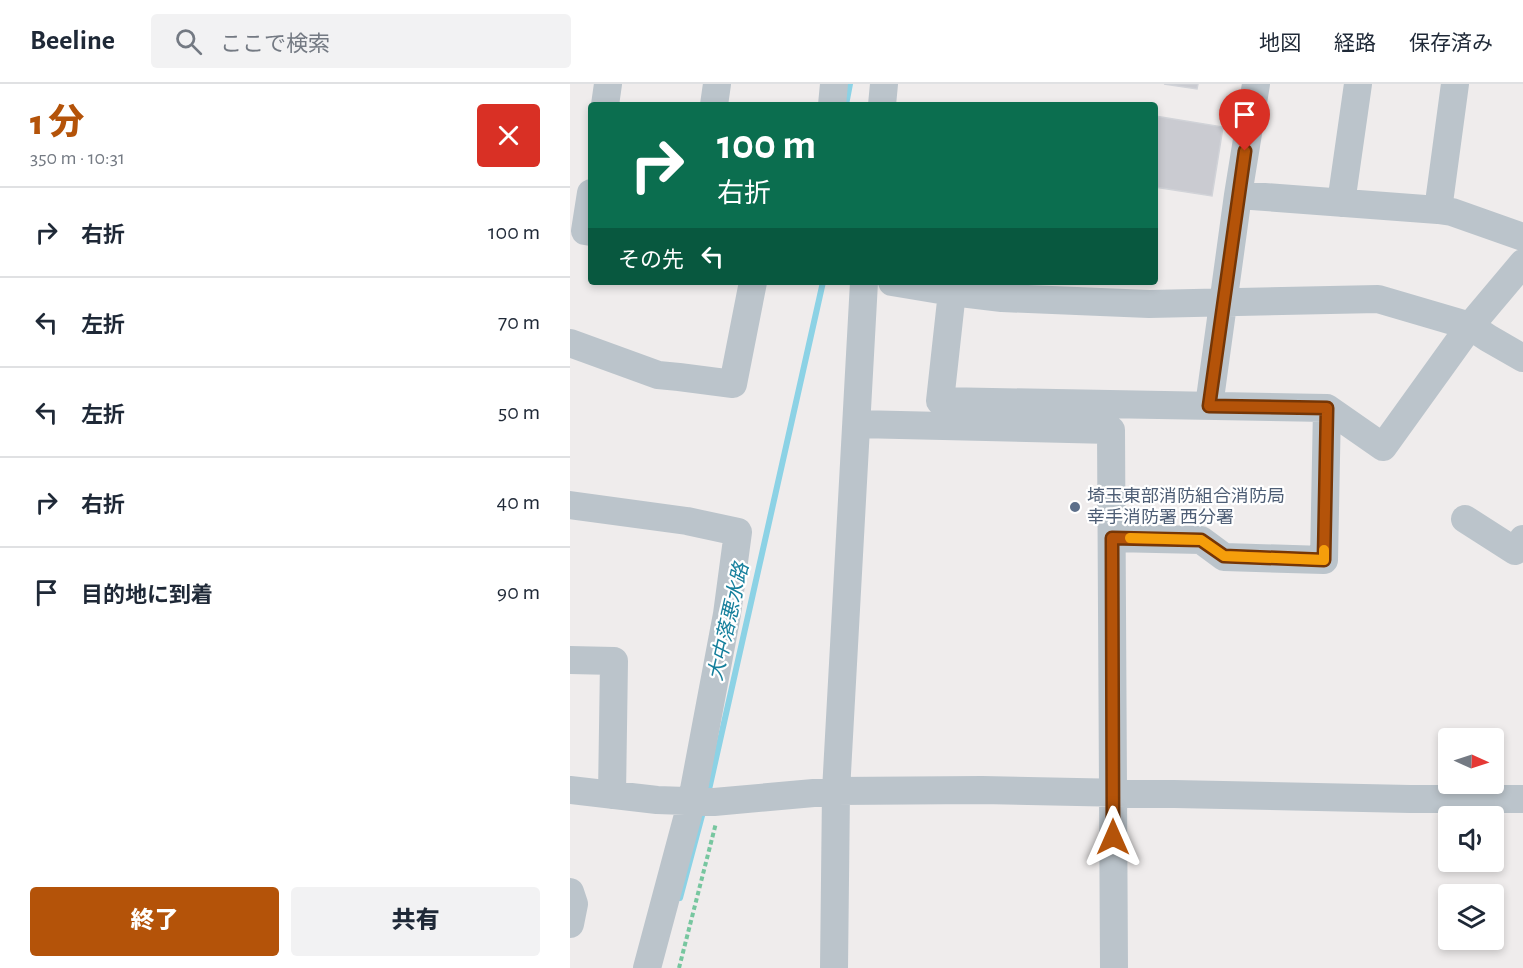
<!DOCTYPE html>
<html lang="ja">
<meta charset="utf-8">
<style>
body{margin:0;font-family:"Alegreya Sans","Noto Sans JP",sans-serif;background:#f2f2f3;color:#1f2937;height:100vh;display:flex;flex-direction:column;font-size:22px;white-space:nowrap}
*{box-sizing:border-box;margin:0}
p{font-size:20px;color:#747a83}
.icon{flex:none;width:33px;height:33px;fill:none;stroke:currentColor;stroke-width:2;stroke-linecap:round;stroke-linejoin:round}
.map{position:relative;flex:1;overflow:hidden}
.panel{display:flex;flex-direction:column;background:#fff;width:570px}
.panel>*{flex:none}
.top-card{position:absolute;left:18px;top:18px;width:570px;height:183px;border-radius:6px;box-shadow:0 3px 9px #0003;background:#0b6e4f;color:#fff;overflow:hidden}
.needle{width:39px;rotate:93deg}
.buttons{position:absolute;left:868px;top:644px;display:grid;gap:12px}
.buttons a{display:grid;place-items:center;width:66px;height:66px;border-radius:6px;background:#fff;box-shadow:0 3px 9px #0003;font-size:30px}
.pin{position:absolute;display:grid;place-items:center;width:51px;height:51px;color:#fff;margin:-62px -26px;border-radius:50% 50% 50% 0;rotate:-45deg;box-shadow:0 0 6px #0007}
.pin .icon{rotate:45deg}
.me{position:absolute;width:66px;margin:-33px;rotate:0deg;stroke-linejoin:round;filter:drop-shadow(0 0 4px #0008)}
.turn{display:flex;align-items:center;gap:21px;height:126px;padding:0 30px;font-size:27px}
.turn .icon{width:78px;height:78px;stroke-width:2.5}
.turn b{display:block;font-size:42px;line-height:51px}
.then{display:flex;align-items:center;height:57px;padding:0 30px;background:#0003;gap:12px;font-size:22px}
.round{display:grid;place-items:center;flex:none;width:63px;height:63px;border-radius:6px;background:#f2f2f3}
.head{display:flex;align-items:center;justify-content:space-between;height:102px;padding:0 30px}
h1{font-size:36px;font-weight:800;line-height:45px;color:#b45309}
.action{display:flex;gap:12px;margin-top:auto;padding:12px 30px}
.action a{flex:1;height:69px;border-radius:6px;background:#b45309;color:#fff;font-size:24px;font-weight:800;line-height:69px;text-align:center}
.action a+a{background:#f2f2f3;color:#1f2937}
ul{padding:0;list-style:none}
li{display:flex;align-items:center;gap:18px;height:90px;padding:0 30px;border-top:2px solid #e0e1e3}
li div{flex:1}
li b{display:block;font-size:22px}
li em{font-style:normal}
header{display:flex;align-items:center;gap:36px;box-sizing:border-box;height:84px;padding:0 30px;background:#fff;border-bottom:2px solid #e0e1e3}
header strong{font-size:28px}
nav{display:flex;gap:33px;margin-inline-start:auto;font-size:21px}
.search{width:420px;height:54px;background:#f2f2f3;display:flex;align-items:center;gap:15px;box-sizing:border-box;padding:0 21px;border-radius:6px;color:#747a83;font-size:22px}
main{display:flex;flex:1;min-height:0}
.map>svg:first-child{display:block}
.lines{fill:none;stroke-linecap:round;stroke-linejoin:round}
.stream{stroke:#8cd2e5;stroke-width:6}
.building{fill:#cacbd1;stroke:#d1d3d8;stroke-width:1.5}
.path{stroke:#77c69f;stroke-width:4;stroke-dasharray:4.5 3;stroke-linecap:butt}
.minor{stroke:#bbc4cb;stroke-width:28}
.route-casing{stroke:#753606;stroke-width:15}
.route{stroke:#b45309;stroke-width:10}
.slow{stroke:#f59e0b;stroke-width:10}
.service-dot{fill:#5c6f8a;stroke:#fff;stroke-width:2}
.labels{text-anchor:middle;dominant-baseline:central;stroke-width:4.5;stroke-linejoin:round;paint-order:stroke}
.service-label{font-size:18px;fill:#4e5e75;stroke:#fff;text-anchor:start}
.water-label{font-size:20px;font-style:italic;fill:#157f9c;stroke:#fff}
</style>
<header>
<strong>Beeline</strong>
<div class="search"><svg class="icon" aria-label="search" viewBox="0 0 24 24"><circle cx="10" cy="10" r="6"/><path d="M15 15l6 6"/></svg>ここで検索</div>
<nav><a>地図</a><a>経路</a><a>保存済み</a></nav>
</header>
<main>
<section class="panel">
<div class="head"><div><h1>1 分</h1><p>350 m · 10:31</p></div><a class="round" style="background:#d93025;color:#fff"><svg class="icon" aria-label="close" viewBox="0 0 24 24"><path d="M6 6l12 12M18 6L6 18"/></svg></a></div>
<ul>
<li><svg class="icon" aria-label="right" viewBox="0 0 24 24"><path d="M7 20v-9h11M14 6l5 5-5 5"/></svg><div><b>右折</b></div><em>100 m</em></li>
<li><svg class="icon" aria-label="left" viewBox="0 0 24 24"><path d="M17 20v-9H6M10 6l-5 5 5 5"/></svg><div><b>左折</b></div><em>70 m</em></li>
<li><svg class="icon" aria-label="left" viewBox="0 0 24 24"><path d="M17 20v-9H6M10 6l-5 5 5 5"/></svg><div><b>左折</b></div><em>50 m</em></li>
<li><svg class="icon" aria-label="right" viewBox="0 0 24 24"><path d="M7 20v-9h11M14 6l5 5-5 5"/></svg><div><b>右折</b></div><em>40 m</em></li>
<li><svg class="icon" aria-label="arrive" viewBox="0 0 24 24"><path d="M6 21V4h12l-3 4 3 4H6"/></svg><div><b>目的地に到着</b></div><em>90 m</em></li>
</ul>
<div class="action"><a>終了</a><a>共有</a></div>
</section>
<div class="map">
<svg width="953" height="884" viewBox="0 0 953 884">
<rect width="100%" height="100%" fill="#efecec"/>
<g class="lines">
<path class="stream" d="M276,21l4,-21
M138,710l115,-512
M110,814l23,-86"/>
</g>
<path class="building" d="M594,0h34l-1,5z
M585,32l68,11 -11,69 -57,-9z"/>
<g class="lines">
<path class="path" d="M109,884l37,-145"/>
<path class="minor" d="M35,21l3,-21
M144,21l3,-21
M262,21l2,-21
M312,21l2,-21
M21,109l-6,38 6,1
M668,111l200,15 14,2 71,25
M771,119l17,-119
M868,126l17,-126
M322,198l60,10 50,6 147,6 229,-5 92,27 18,12 35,20
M382,208l-12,109 387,7 56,39 87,-121 53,-63
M0,259l88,32 21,2 54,7 20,-102
M639,322l29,-211 18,-111
M287,340l254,6 3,538
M0,421l117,16 51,11 -11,82 -35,186 -45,168
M895,435l50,32 8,-12
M542,454l89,2 23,17 100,3 3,-152
M0,576l44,1 -2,134
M0,706l87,10 57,2 122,-11 146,-1 428,9h113
M0,808l4,12 -4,20
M264,884l2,-177 28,-509"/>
</g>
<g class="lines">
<g class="route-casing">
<path id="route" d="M543,753l-1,-299 89,2 23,16 100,4 3,-152 -118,-2 36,-255"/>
</g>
<use href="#route" class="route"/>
<path class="slow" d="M560,454l71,2 23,16 100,4v-10"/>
</g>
<circle class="service-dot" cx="505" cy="423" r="6"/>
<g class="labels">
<g class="service-label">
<text x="517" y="413">埼玉東部消防組合消防局<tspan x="517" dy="21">幸手消防署 西分署</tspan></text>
</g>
<g class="water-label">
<text transform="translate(159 538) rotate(-77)">大中落悪水路</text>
</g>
</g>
</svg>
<div class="buttons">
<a><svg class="needle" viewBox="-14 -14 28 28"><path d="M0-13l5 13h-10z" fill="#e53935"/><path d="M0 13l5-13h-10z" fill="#747a83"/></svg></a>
<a><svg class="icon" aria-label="sound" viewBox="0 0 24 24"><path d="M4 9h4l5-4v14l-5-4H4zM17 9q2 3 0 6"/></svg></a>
<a><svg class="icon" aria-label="layers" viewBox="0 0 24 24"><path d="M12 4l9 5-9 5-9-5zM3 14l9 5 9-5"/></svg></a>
</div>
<div class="pin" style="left:675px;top:67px;background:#d93025"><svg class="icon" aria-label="arrive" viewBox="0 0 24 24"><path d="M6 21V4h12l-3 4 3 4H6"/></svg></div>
<svg class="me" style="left:543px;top:753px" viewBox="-20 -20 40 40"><path d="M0-17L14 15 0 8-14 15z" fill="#b45309" stroke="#fff" stroke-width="4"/></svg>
<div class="top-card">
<div class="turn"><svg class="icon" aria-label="right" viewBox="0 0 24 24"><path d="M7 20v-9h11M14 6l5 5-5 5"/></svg><div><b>100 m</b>右折</div></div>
<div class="then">その先<svg class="icon" aria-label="left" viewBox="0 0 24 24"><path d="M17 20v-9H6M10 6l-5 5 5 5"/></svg></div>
</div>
</div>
</main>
